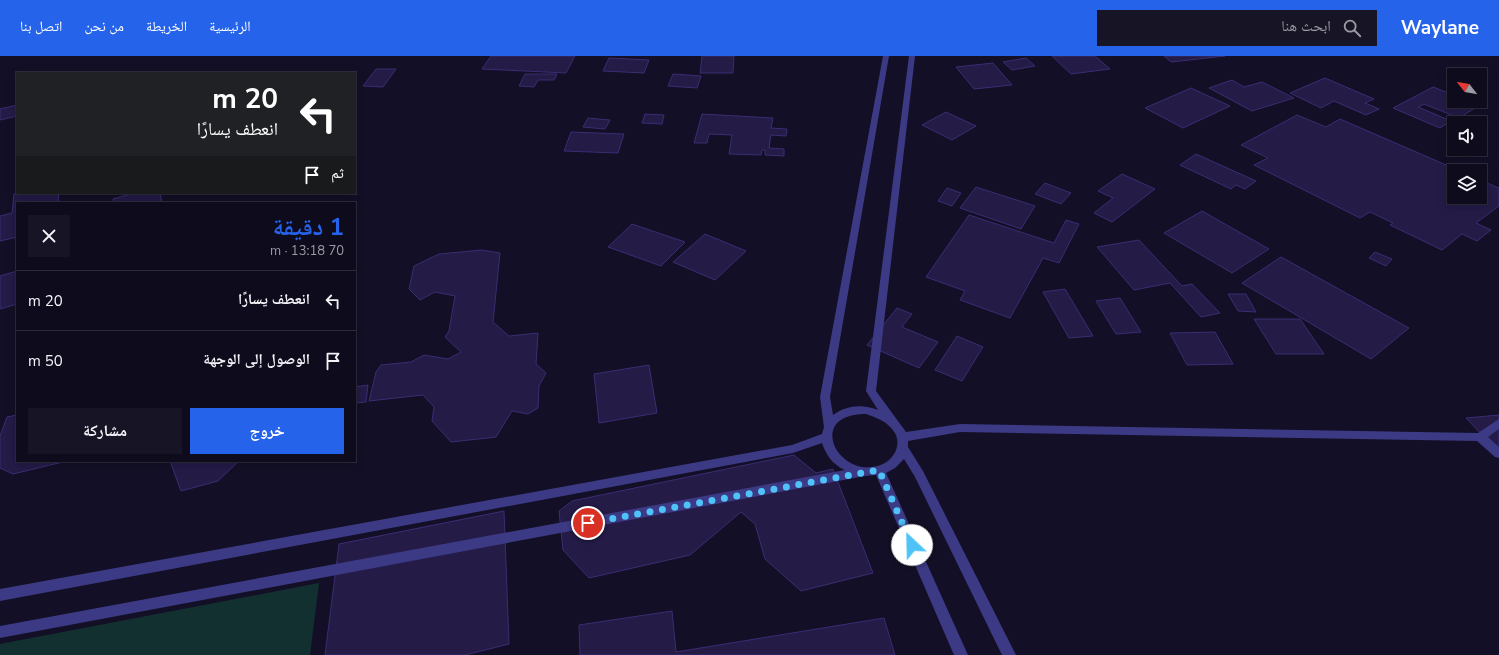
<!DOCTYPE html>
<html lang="ar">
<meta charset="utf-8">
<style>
body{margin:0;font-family:"Nunito Sans","Noto Naskh Arabic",sans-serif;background:#171425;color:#f1f3f6;direction:rtl;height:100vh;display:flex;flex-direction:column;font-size:15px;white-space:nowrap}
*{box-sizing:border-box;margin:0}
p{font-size:13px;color:#9b9ba3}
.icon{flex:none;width:22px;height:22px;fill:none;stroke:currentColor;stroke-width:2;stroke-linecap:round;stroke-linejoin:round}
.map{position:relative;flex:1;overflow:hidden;direction:ltr}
.drawer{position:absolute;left:16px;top:146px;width:340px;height:260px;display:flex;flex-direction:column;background:#0e0b1c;border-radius:0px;box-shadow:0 2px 10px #0003,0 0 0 1px #2e2b3b;direction:rtl}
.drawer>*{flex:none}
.top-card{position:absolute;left:16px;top:16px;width:340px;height:122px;border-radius:0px;box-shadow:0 2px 10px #0003,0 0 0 1px #2e2b3b;direction:rtl;background:#202124;color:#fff;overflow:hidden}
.needle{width:26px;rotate:301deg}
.controls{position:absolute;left:1447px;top:12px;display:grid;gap:8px}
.controls a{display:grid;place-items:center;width:40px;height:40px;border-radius:0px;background:#0e0b1c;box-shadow:0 2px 10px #0003,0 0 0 1px #2e2b3b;font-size:20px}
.pin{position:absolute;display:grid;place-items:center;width:34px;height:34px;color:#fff;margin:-17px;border:2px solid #fff;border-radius:50%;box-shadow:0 1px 4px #0007}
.me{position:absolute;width:44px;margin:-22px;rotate:336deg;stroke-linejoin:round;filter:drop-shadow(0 0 3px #0008)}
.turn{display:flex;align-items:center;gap:14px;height:84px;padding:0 12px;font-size:18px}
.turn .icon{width:52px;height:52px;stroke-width:2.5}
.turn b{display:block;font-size:28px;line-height:34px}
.then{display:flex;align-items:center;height:38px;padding:0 12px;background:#0003;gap:8px;font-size:15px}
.round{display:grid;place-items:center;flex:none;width:42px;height:42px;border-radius:0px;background:#171425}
.head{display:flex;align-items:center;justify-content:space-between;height:68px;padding:0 12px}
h1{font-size:24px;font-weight:700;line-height:30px;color:#2563eb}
.cta{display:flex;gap:8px;margin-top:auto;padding:8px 12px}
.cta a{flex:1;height:46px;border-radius:0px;background:#2563eb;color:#fff;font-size:16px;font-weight:700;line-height:46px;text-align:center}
.cta a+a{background:#171425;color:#f1f3f6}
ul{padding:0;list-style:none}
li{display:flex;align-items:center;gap:12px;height:60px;padding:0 12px;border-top:1px solid #2e2b3b}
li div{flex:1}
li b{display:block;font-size:15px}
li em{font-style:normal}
header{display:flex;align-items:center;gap:24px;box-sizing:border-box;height:56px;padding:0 20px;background:#2563eb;color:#fff}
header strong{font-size:19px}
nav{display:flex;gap:22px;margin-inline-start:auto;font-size:14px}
.search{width:280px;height:36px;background:#171425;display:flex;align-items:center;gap:10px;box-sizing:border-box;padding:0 14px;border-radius:0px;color:#9b9ba3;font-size:15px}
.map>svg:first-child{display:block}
.green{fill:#12302f}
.building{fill:#241b47;stroke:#3b2d73}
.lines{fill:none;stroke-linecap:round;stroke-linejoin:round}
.minor{fill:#3d3a85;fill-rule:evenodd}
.route{stroke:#4fc3f7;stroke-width:7;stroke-dasharray:0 12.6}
</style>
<header>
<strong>Waylane</strong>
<div class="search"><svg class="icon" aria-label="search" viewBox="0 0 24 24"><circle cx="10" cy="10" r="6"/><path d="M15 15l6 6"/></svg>ابحث هنا</div>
<nav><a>الرئيسية</a><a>الخريطة</a><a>من نحن</a><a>اتصل بنا</a></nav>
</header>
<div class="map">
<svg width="1499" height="599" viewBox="0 0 1499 599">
<rect width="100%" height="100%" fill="#130f26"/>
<path class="green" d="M319,527l-9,72h-310v-11z"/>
<path class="building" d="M491,0h84l-9,17 -84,-4z
M702,0h32l-1,17h-33z
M1052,0h43l15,13 -39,5z
M1164,0h61l-54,6z
M609,2l40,2 -5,13 -41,-2z
M1026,2l9,8 -23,4 -9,-8z
M993,7l19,22 -38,4 -18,-22z
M376,13h20l-13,18 -20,-1z
M525,18h32l-3,6h-16l-4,7 -15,-1z
M673,18l28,2 -4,12 -29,-2z
M1325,22l49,21 -9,4 14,6 -13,6 -32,-14 -13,7 -31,-15z
M1232,24l12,7 18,-5 32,16 -42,13 -43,-23z
M1433,31l21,8v6h15l11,4 -21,13 -35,-14 -6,3 33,14 -11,7 -47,-20z
M1191,32l39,18 -47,22 -38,-20z
M17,49v11l-17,4v-11z
M946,56l30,14 -24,14 -30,-15z
M645,58l19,1 -2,9 -20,-1z
M702,58l71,4 -2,10 16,1 -1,7 -15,-1 -2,13 15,1v7l-19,-1v-5h-3l-1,5 -32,-1 3,-19 -23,-1 -2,9h-13z
M1297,59l29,12 14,-8 120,52h-6v26h26v-17l19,8v18l-23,17 15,7 -14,11 -15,-7 -20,16 -52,-25 3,-2 -23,-11 -10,6 -106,-53 14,-7 -27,-13z
M588,62l22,2 -5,9 -22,-2z
M571,76l53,2 -6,19 -54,-2z
M1196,98l60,27 -11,8 -9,-4 -5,4 -51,-24z
M1122,118l33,15 -43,33 -18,-9 19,-15 -15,-7z
M1045,127l26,10 -10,11 -26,-10z
M976,131l59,19 -14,23 -61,-21z
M947,132l14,5 -9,13 -14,-5z
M17,137h42l-1,10h-41v34l-17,4v-25l12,-3 2,-19z
M134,137h26l2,10h-49v-4z
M1202,155l67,38 -37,24 -68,-40z
M969,159l85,28 12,-23 13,4 -20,39 -16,-5 -33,60 -50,-18 5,-9 -39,-14z
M632,168l53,18 -24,24 -53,-19z
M705,178l41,17 -31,29 -42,-18z
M1139,184l43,46 10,-2 28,29 -19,4 -31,-34 -36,7 -37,-43z
M482,194l18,3 -7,69 16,14 29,-3 -2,31 10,9 -7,13 -1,22 -10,6 -16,-3 -16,26 -45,5 -19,-21 2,-14 -11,-12 -54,6 7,-29 5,-7 30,-3 13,-7 24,4 13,-7 -16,-15 4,-6 6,-35 -20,-4 -15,8 -11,-11 5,-23 25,-12z
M1375,196l17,7 -6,7 -17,-8z
M1281,201l128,71 -38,31 -129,-76z
M17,215v33l-17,5v-33z
M1065,233l28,47 -24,2 -26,-46z
M1228,238h18l10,18 -18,-1z
M1120,242l21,34 -25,2 -20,-33z
M897,252l15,6 -10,13 36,15 -19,26 -52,-23z
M1254,263h46l24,35h-48z
M1215,276l18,32 -46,1 -17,-32z
M957,280l26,11 -21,34 -27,-11z
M649,309l8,48 -58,10 -5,-49z
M368,329l-2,17 -11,1v-16z
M17,359v46h50l-54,13 -13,-6v-32l7,-19z
M1499,359v38l-33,-35z
M794,399l22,18 17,-4 40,104 -72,18 -36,-32 -10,-35 -14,-12 -51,43 -101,23 -26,-28 -4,-39 13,-10z
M170,405h69l-21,20 -37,10z
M504,455l5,133 -44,11h-140l14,-111z
M672,555l4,41 208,-34 11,37h-315l-1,-30z"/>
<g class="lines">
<path class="minor" d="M883,0h6l-59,341 3,18c14,-10 29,-11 45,-5l-12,-19 43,-335h6l-39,335 30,41 54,-8 518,9 21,-14v10l-11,8 11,10v11l-4,-1 -18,-16 -517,-9 -52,9v6l15,24 93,184h-14l-87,-178 -11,-18 -9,9 -9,5 82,182h-14l-78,-180 -11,1 -865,162v-12l845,-156c-12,-5 -19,-15 -23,-27l-29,10 -793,148v-12l792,-144 30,-11 2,-7 -4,-30zM866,358c9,3 20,7 26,15 11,12 4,29 -9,35 -43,19 -80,-50 -17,-50z"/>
</g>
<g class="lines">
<path class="route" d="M588,467l291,-53 33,75"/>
</g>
</svg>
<div class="controls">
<a><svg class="needle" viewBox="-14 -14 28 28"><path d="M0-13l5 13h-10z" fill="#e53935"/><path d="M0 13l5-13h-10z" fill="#9b9ba3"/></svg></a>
<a><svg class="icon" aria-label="sound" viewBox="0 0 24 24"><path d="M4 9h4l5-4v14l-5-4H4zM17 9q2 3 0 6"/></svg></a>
<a><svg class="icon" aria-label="layers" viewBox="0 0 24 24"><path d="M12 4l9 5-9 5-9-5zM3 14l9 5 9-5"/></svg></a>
</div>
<div class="pin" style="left:588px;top:467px;background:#d93025"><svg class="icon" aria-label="arrive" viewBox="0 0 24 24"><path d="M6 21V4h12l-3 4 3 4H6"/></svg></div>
<svg class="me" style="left:912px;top:489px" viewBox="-20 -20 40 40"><circle r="19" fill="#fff"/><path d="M0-13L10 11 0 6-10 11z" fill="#4fc3f7"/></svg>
<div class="top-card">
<div class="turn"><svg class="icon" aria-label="left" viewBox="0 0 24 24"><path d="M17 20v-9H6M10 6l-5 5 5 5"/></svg><div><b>20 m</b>انعطف يسارًا</div></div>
<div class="then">ثم<svg class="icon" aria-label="arrive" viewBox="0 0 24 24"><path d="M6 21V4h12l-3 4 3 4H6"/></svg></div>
</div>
<section class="drawer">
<div class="head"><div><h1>1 دقيقة</h1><p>70 m · 13:18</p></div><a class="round"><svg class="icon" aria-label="close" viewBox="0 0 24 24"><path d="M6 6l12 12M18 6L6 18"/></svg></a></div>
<ul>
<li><svg class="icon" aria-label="left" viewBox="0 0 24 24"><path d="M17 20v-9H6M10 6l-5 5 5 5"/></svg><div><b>انعطف يسارًا</b></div><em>20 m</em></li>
<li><svg class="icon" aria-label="arrive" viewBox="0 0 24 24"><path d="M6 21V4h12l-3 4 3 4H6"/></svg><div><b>الوصول إلى الوجهة</b></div><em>50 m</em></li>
</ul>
<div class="cta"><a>خروج</a><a>مشاركة</a></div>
</section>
</div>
